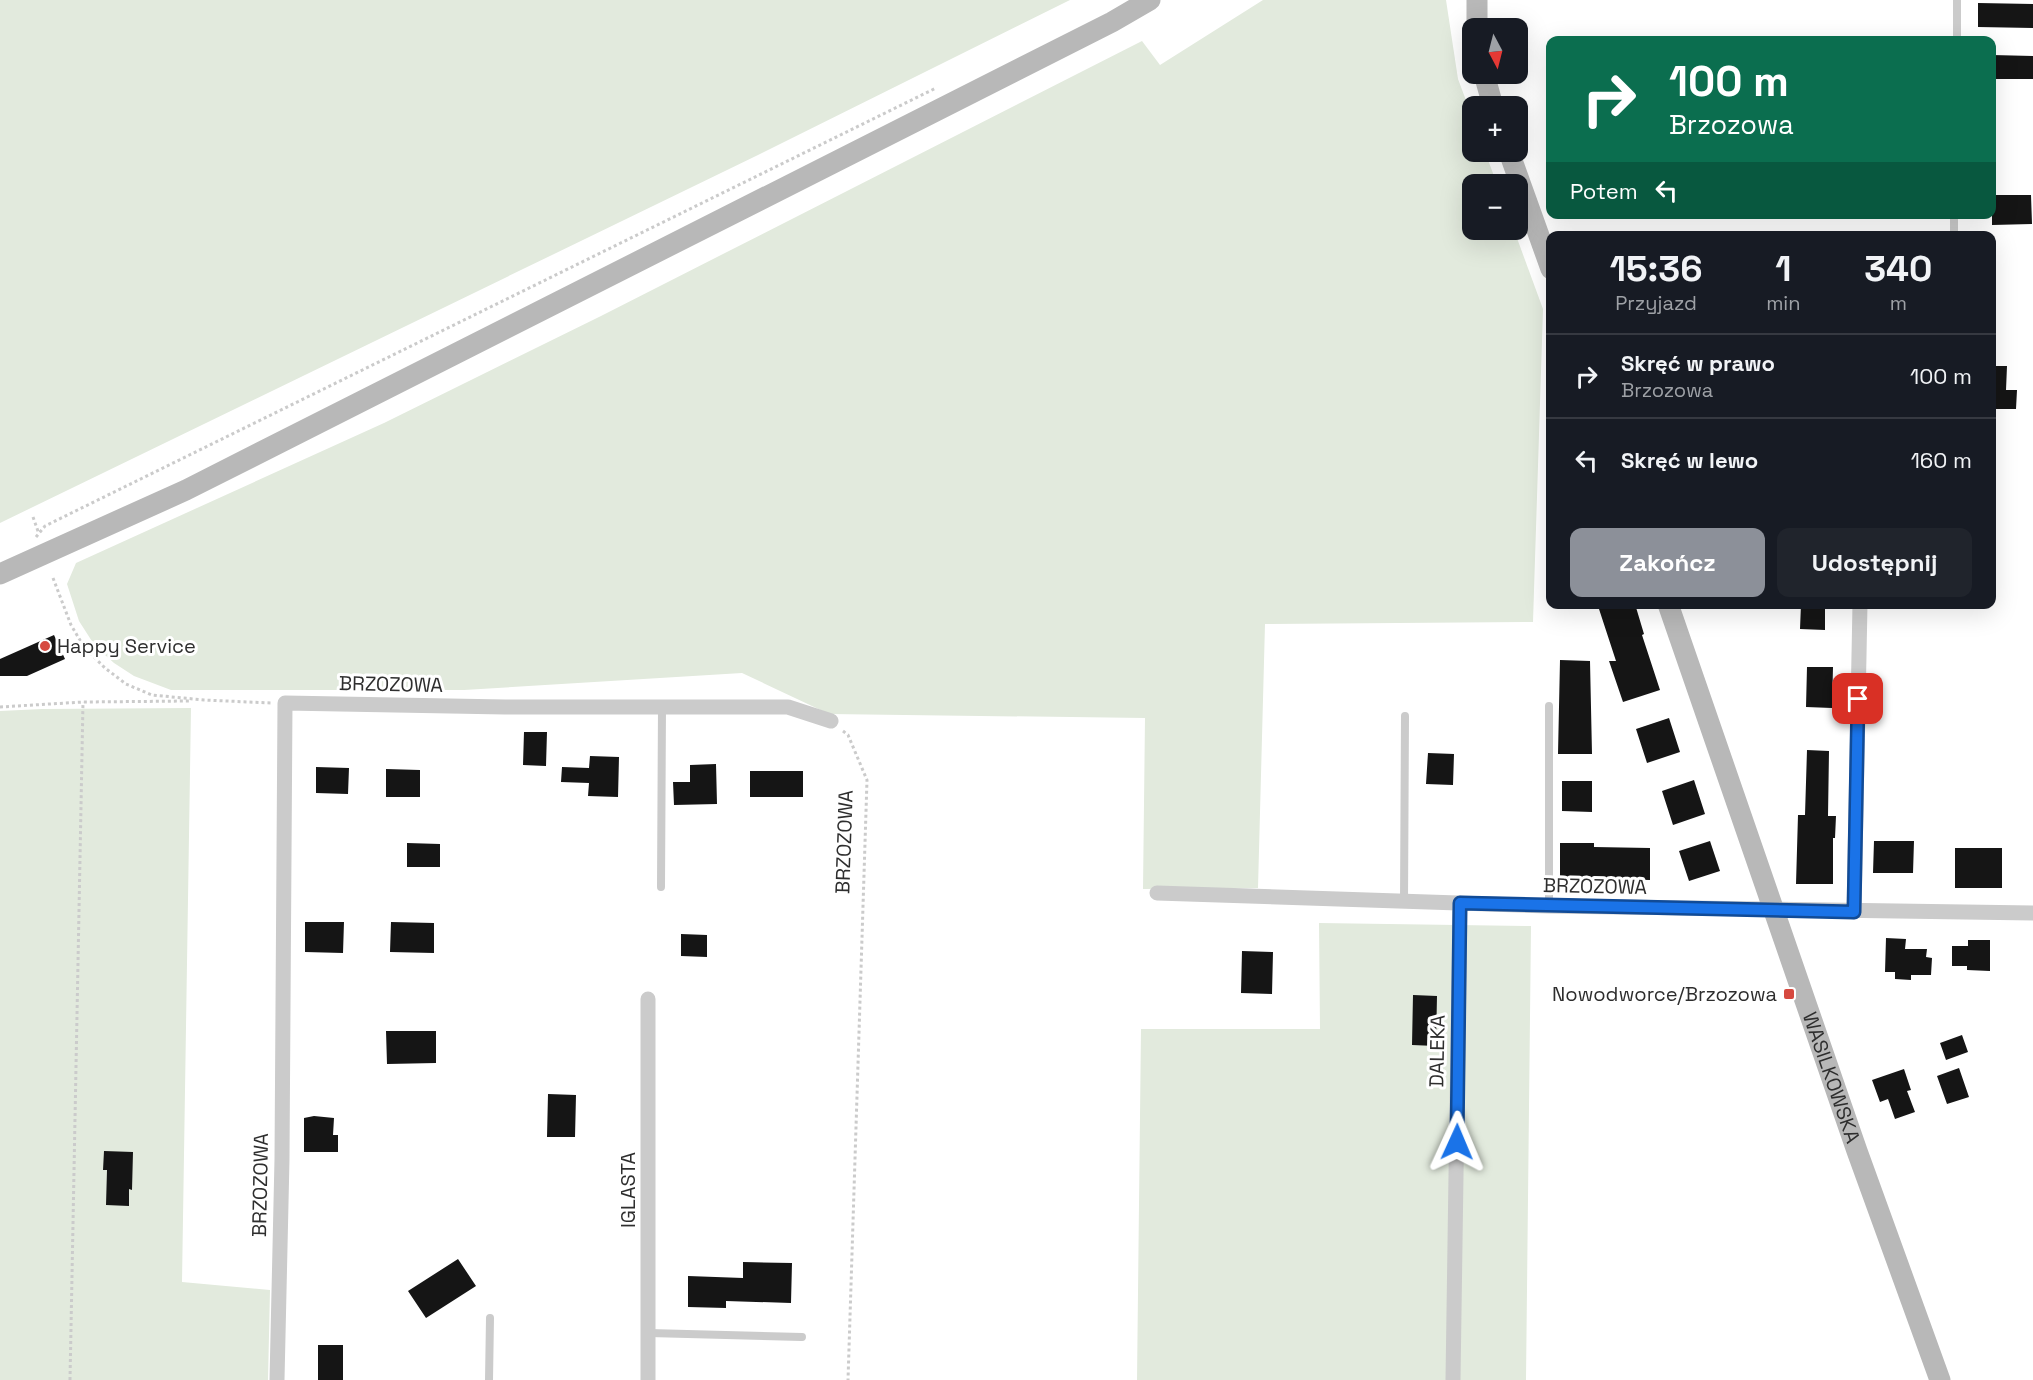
<!DOCTYPE html>
<html lang="pl">
<meta charset="utf-8">
<style>
body{margin:0;font-family:"Space Grotesk",sans-serif;background:#20242c;color:#f1f3f6;height:100vh;display:flex;flex-direction:column;font-size:22px;white-space:nowrap}
*{box-sizing:border-box;margin:0}
p{font-size:20px;color:#9ea1a6}
.icon{flex:none;width:33px;height:33px;fill:none;stroke:currentColor;stroke-width:2;stroke-linecap:round;stroke-linejoin:round}
.map{position:relative;flex:1;overflow:hidden}
.sheet{position:absolute;left:1546px;top:231px;width:450px;height:378px;display:flex;flex-direction:column;background:#171b24;border-radius:12px;box-shadow:0 6px 24px #0002}
.sheet>*{flex:none}
.banner{position:absolute;left:1546px;top:36px;width:450px;height:183px;border-radius:12px;box-shadow:0 6px 24px #0002;background:#0b6e4f;color:#fff;overflow:hidden}
.needle{width:39px;rotate:173deg}
.buttons{position:absolute;left:1462px;top:18px;display:grid;gap:12px}
.buttons a{display:grid;place-items:center;width:66px;height:66px;border-radius:12px;background:#171b24;box-shadow:0 6px 24px #0002;font-size:30px}
.pin{position:absolute;display:grid;place-items:center;width:51px;height:51px;color:#fff;margin:-26px;border-radius:12px;box-shadow:0 3px 9px #0006}
.me{position:absolute;width:66px;margin:-33px;rotate:1deg;stroke-linejoin:round;filter:drop-shadow(0 0 4px #0008)}
.turn{display:flex;align-items:center;gap:21px;height:126px;padding:0 24px;font-size:27px}
.turn .icon{width:78px;height:78px;stroke-width:2.5}
.turn b{display:block;font-size:42px;line-height:51px}
.then{display:flex;align-items:center;height:57px;padding:0 24px;background:#0003;gap:12px;font-size:22px}
.eta{display:flex;justify-content:space-evenly;align-items:center;height:102px;text-align:center}
.eta b{font-size:36px;font-weight:700;line-height:42px}
.primary-button{display:flex;gap:12px;margin-top:auto;padding:12px 24px}
.primary-button a{flex:1;height:69px;border-radius:12px;background:#8c9099;color:#fff;font-size:24px;font-weight:700;line-height:69px;text-align:center}
.primary-button a+a{background:#20242c;color:#f1f3f6}
ul{padding:0;list-style:none}
li{display:flex;align-items:center;gap:18px;height:84px;padding:0 24px;border-top:2px solid #363941}
li div{flex:1}
li b{display:block;font-size:22px}
li em{font-style:normal}
.map>svg:first-child{display:block}
.green{fill:#e2eadd}
.building{fill:#151515}
.lines{fill:none;stroke-linecap:round;stroke-linejoin:round}
.path{stroke:#cbcbcb;stroke-width:3;stroke-dasharray:3 3;stroke-linecap:butt}
.lane{stroke:#cbcbcb;stroke-width:8}
.street{stroke:#cbcbcb;stroke-width:15}
.secondary{stroke:#b8b8b8;stroke-width:21}
.route-casing{stroke:#114b97;stroke-width:15}
.route{stroke:#1a73e8;stroke-width:10}
.poi-dot{fill:#d6493f;stroke:#fff;stroke-width:2}
.labels{text-anchor:middle;dominant-baseline:central;stroke-width:6;stroke-linejoin:round;paint-order:stroke}
.poi-label{font-size:20px;fill:#2e2e2e;stroke:#fff;text-anchor:start}
.street-label{font-size:20px;fill:#2e2e2e;stroke:#fff}
</style>
<div class="map">
<svg width="2033" height="1380" viewBox="0 0 2033 1380">
<rect width="100%" height="100%" fill="#fff"/>
<path class="green" d="M0,0h1070l-312,155 -758,368z
M1263,0h183l12,79 15,40v33h12l12,32h-24v46h41l29,79 -10,313 -268,2 -7,264 -115,1 2,-171 -316,-4 -87,-41 -278,17h-293l-37,-14 -20,-13 -19,-17 -16,-25 -12,-37 9,-21 308,-140 217,-107 541,-275 18,24z
M191,708l-9,574 88,8 -2,90h-268v-669l42,-2z
M1319,923l212,3 -5,454h-389l4,-351h179z"/>
<path class="building" d="M1978,3l55,1v24l-55,-1z
M1992,55l41,1v23h-41z
M1992,195h39l1,29 -40,1z
M1992,366h15l-1,24h11l-1,19h-24z
M1612,604h23l9,30 -2,1 18,55 -37,12 -14,-41h7l-17,-52z
M1801,604h24v26l-25,-1z
M54,635l11,24 -38,17h-27v-17z
M1560,660l30,1 2,93h-34z
M1807,667h26l-1,41 -26,-1z
M1669,718l11,34 -33,11 -11,-34z
M524,732h23l-1,34 -23,-1z
M1807,750l22,1 -1,65h8l-1,22h-2v46h-37l2,-69h7z
M1428,753l26,1 -1,31 -27,-1z
M590,756l29,1 -1,40 -30,-1 1,-13 -28,-1 1,-15 27,1z
M716,764l1,40 -43,1 -1,-23h17v-17z
M316,767l33,1 -1,26 -32,-1z
M386,769l34,1v27h-34z
M750,771h53v26h-53z
M1694,780l11,34 -32,11 -11,-34z
M1562,781h30v31l-30,-1z
M1710,841l10,30 -31,10 -10,-30z
M1874,841h40l-1,32h-40z
M407,843l33,1v23h-33z
M1560,843h34v4l56,1v32l-56,-1v4h-34z
M1955,848h47v40h-47z
M305,922h39l-1,31 -38,-1z
M391,922l43,1v30l-44,-1z
M681,934l26,1v22l-26,-1z
M1886,938l20,1 -1,10h22l-1,8 6,1 -1,17h-20v5l-16,-1v-7h-10z
M1968,940h22v31l-23,-1v-4h-15v-20h16z
M1242,951l31,1 -1,42 -31,-1z
M1413,995l24,1 -1,50 -24,-1z
M386,1031h50v32l-49,1z
M1962,1035l6,17 -22,8 -6,-17z
M1959,1068l10,29 -22,7 -10,-28z
M1904,1069l7,21 -4,1 8,21 -20,7 -7,-20 -8,3 -8,-22z
M548,1094l28,1 -1,42h-28z
M314,1116l20,2 -1,17h5v17h-34v-34z
M104,1151l29,1 -1,38 -3,-1v17l-23,-1 1,-35h-4z
M458,1259l18,27 -50,32 -18,-27z
M743,1262l49,1 -1,40 -65,-2v7l-38,-1v-31l55,2z
M318,1345h25v35h-25z"/>
<g class="lines">
<path class="path" d="M33,517l6,17
M36,537l9,-11 891,-438
M53,578l18,47 13,22 21,21 21,16 26,11 52,5 67,3
M0,707l83,-5 107,-1
M843,731l5,4 19,45 -19,600
M70,1380l13,-678"/>
<path class="lane" d="M1957,40v-40
M1954,236v-22
M661,887l1,-180
M1404,901l1,-185
M1549,906v-200
M649,1333l153,4
M489,1380l1,-62"/>
<path class="street" d="M1157,893l392,13 484,7
M1854,912l6,-308
M648,999v381
M277,1380l5,-221 3,-456 220,4h283l43,14
M1453,1380l7,-477"/>
<g class="secondary">
<path d="M1477,0v28"/>
<path d="M1484,74l9,32"/>
<path d="M1509,152l42,117"/>
<path d="M0,574l186,-84 926,-468 38,-22"/>
<path id="s1" d="M1668,604l189,547 83,229"/>
</g>
</g>
<g class="lines">
<g class="route-casing">
<path id="route" d="M1457,1142l3,-239 394,9 4,-213"/>
</g>
<use href="#route" class="route"/>
</g>
<g class="poi-dot">
<circle cx="45" cy="646" r="6"/>
<rect x="1783" y="988" width="12" height="12" rx="3"/>
</g>
<g class="labels">
<g class="poi-label">
<text x="57" y="646">Happy Service</text>
<text x="1777" y="994" text-anchor="end">Nowodworce/Brzozowa</text>
</g>
<g class="street-label">
<text transform="translate(391 684) rotate(1)">BRZOZOWA</text>
<text transform="translate(844 842) rotate(-88)">BRZOZOWA</text>
<text transform="translate(1595 886) rotate(1)">BRZOZOWA</text>
<text transform="translate(1437 1051) rotate(-89)">DALEKA</text>
<text stroke="none"><textPath href="#s1" startOffset="501">WASILKOWSKA</textPath></text>
<text transform="translate(260 1185) rotate(-89)">BRZOZOWA</text>
<text transform="translate(628 1190) rotate(-90)">IGLASTA</text>
</g>
</g>
</svg>
<div class="buttons">
<a><svg class="needle" viewBox="-14 -14 28 28"><path d="M0-13l5 13h-10z" fill="#e53935"/><path d="M0 13l5-13h-10z" fill="#9ea1a6"/></svg></a>
<a>+</a>
<a>−</a>
</div>
<div class="pin" style="left:1858px;top:699px;background:#d93025"><svg class="icon" aria-label="arrive" viewBox="0 0 24 24"><path d="M6 21V4h12l-3 4 3 4H6"/></svg></div>
<svg class="me" style="left:1457px;top:1142px" viewBox="-20 -20 40 40"><path d="M0-17L14 15 0 8-14 15z" fill="#1a73e8" stroke="#fff" stroke-width="4"/></svg>
<div class="banner">
<div class="turn"><svg class="icon" aria-label="right" viewBox="0 0 24 24"><path d="M7 20v-9h11M14 6l5 5-5 5"/></svg><div><b>100 m</b>Brzozowa</div></div>
<div class="then">Potem<svg class="icon" aria-label="left" viewBox="0 0 24 24"><path d="M17 20v-9H6M10 6l-5 5 5 5"/></svg></div>
</div>
<section class="sheet">
<div class="eta">
<div><b>15:36</b><p>Przyjazd</p></div>
<div><b>1</b><p>min</p></div>
<div><b>340</b><p>m</p></div>
</div>
<ul>
<li><svg class="icon" aria-label="right" viewBox="0 0 24 24"><path d="M7 20v-9h11M14 6l5 5-5 5"/></svg><div><b>Skręć w prawo</b><p>Brzozowa</p></div><em>100 m</em></li>
<li><svg class="icon" aria-label="left" viewBox="0 0 24 24"><path d="M17 20v-9H6M10 6l-5 5 5 5"/></svg><div><b>Skręć w lewo</b></div><em>160 m</em></li>
</ul>
<div class="primary-button"><a>Zakończ</a><a>Udostępnij</a></div>
</section>
</div>
